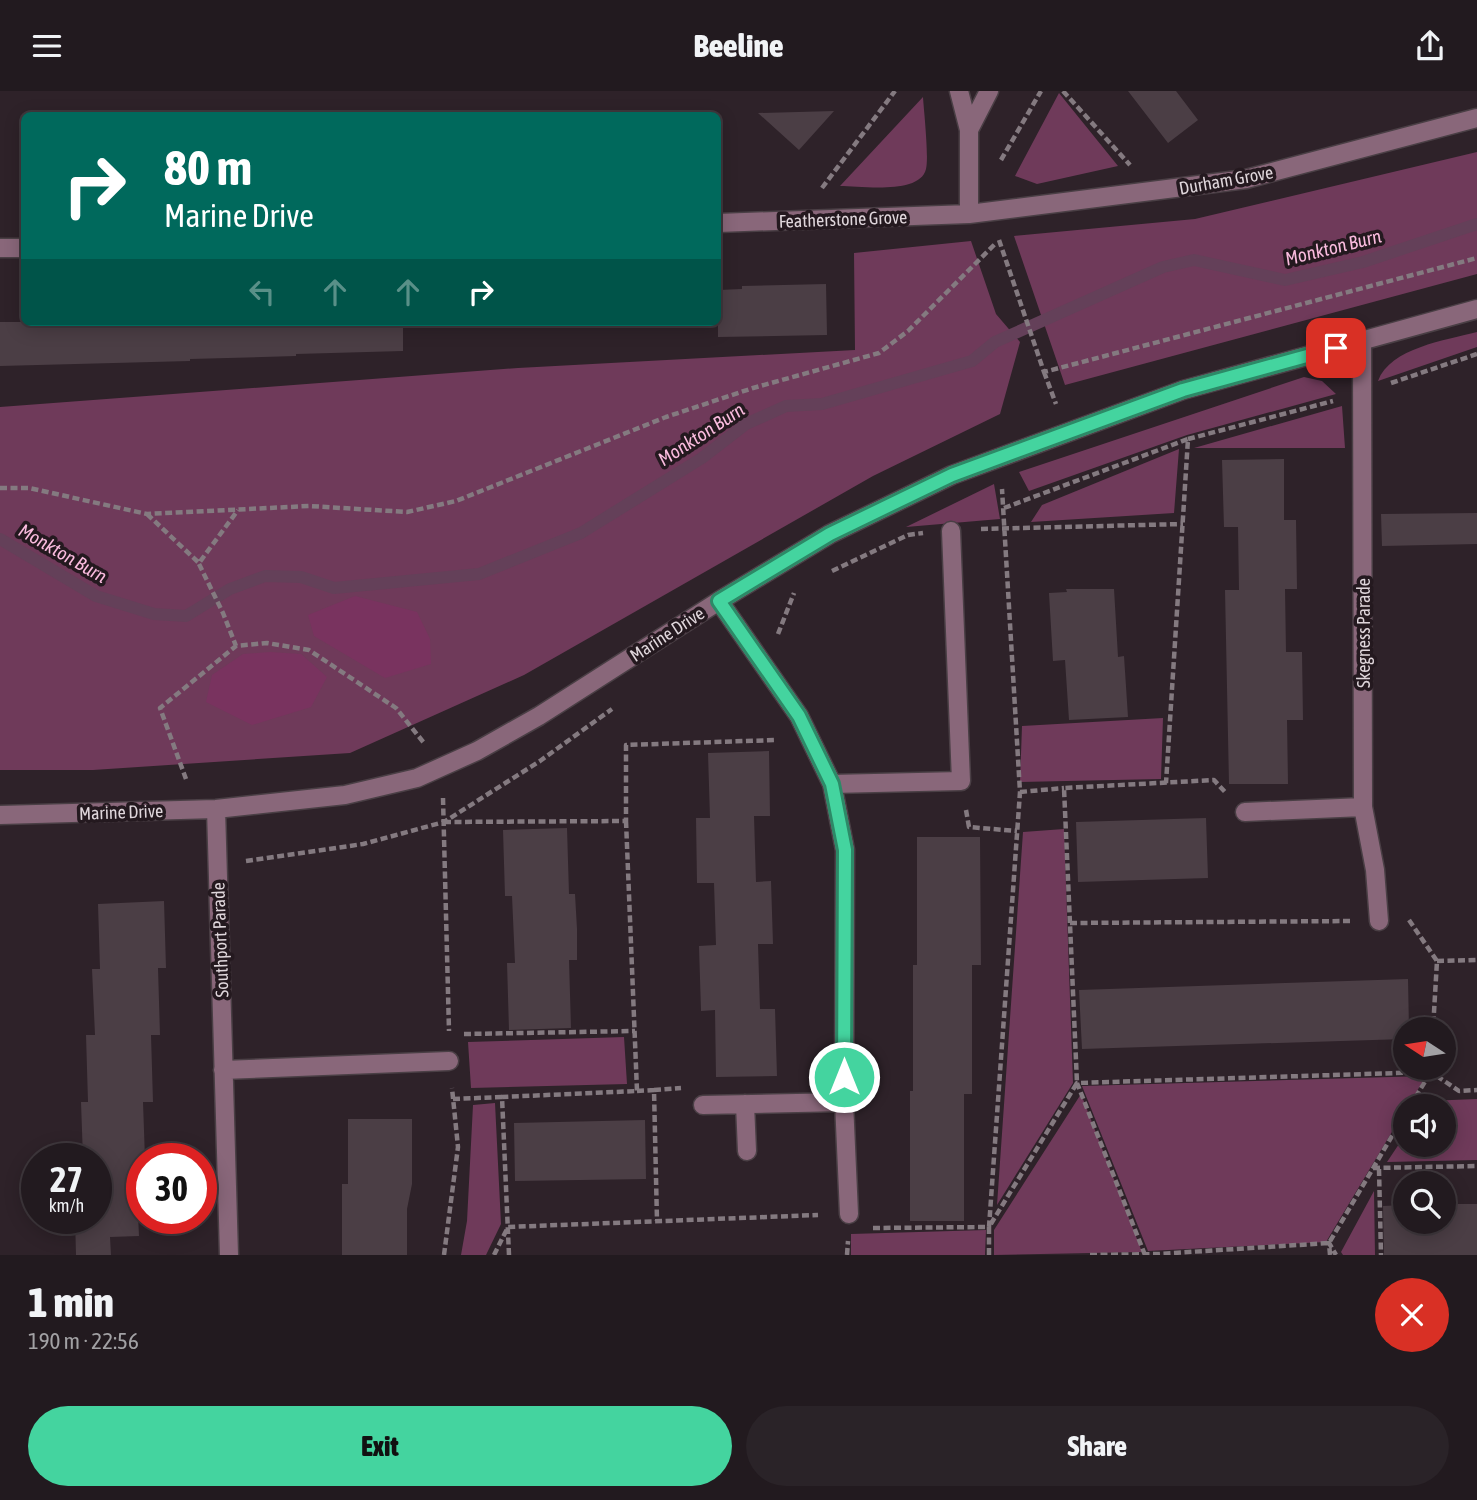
<!DOCTYPE html>
<meta charset="utf-8">
<style>
body{margin:0;font-family:"Asap Condensed",sans-serif;background:#2a2328;color:#f1f3f6;height:100vh;display:flex;flex-direction:column;font-size:26px;white-space:nowrap}
*{box-sizing:border-box;margin:0}
p{font-size:23px;color:#a2a1a4}
.icon{flex:none;width:38px;height:38px;fill:none;stroke:currentColor;stroke-width:2;stroke-linecap:round;stroke-linejoin:round}
.map{position:relative;height:1164px;overflow:hidden}
.side{display:flex;flex-direction:column;background:#221a1f;flex:1}
.side>*{flex:none}
.top-card{position:absolute;left:21px;top:21px;width:700px;height:214px;border-radius:10px;box-shadow:0 4px 18px #0003,0 0 0 2px #3f383d;background:#00695c;color:#fff;overflow:hidden}
.needle{width:46px;rotate:282deg}
.buttons{position:absolute;left:1393px;top:926px;display:grid;gap:14px}
.buttons a{display:grid;place-items:center;width:63px;height:63px;border-radius:50%;background:#221a1f;box-shadow:0 4px 18px #0003,0 0 0 2px #3f383d;font-size:35px}
.speed{position:absolute;left:21px;top:1052px;display:flex;gap:14px;font-size:35px;font-weight:700;text-align:center}
.speed>*{display:grid;place-content:center;width:91px;height:91px;border-radius:50%;background:#221a1f;box-shadow:0 4px 18px #0003,0 0 0 2px #3f383d;line-height:1}
.speed small{font-size:18px;font-weight:400}
.speed .limit{border:10px solid #d22;background:#fff;color:#111}
.pin{position:absolute;display:grid;place-items:center;width:60px;height:60px;color:#fff;margin:-30px;border-radius:14px;box-shadow:0 4px 10px #0006}
.me{position:absolute;width:77px;margin:-38px;rotate:0deg;stroke-linejoin:round;filter:drop-shadow(0 0 5px #0008)}
.turn{display:flex;align-items:center;gap:24px;height:147px;padding:0 28px;font-size:32px}
.turn .icon{width:91px;height:91px;stroke-width:2.5}
.turn b{display:block;font-size:49px;line-height:60px}
.lanes{display:flex;align-items:center;height:66px;padding:0 28px;background:#0003;justify-content:center;gap:35px;direction:ltr}
.lanes .off{opacity:.35}
.round{display:grid;place-items:center;flex:none;width:74px;height:74px;border-radius:37px;background:#2a2328}
.headline{display:flex;align-items:center;justify-content:space-between;height:119px;padding:0 28px}
h1{font-size:42px;font-weight:800;line-height:52px}
.cta{display:flex;gap:14px;margin-top:auto;padding:14px 28px}
.cta a{flex:1;height:80px;border-radius:42px;background:#44d49f;color:#111;font-size:28px;font-weight:800;line-height:80px;text-align:center}
.cta a+a{background:#2a2328;color:#f1f3f6}
header{display:flex;justify-content:space-between;align-items:center;height:91px;padding:0 28px;background:#221a1f;font-size:32px;font-weight:800}
.map>svg:first-child{display:block}
.green{fill:#6f3a5a}
.forest{fill:#79335f}
.lines{fill:none;stroke-linecap:round;stroke-linejoin:round}
.stream{stroke:#644059;stroke-width:12}
.building{fill:#4b3e45}
.minor-casing{stroke:#4a3f45;stroke-width:21}
.path{stroke:#847a80;stroke-width:4.5;stroke-dasharray:7 3.5;stroke-linecap:butt}
.minor{stroke:#89677a;stroke-width:18}
.route-casing{stroke:#2c8a67;stroke-width:18}
.route{stroke:#44d49f;stroke-width:12}
.labels{text-anchor:middle;dominant-baseline:central;stroke-width:7;stroke-linejoin:round;paint-order:stroke}
.street-label{font-size:18px;fill:#dfd6db;stroke:#24191f}
.water-label{font-size:19px;font-style:italic;fill:#fabbde;stroke:#24191f}
</style>
<header><svg class="icon" aria-label="menu" viewBox="0 0 24 24"><path d="M4 6h16M4 12h16M4 18h16"/></svg>Beeline<svg class="icon" aria-label="share" viewBox="0 0 24 24"><path d="M12 15V3M7 8l5-5 5 5M5 13v7h14v-7"/></svg></header>
<div class="map">
<svg width="1477" height="1164" viewBox="0 0 1477 1164">
<rect width="100%" height="100%" fill="#2e2229"/>
<path class="green" d="M1059,2l59,73 -81,18 -22,-8z
M923,6c1,15 6,60 3,72 -6,26 -65,17 -86,17z
M1477,61v122l-412,111 -51,-149 181,-17z
M971,150l25,73 24,28 -20,72 -127,62 -349,199 -174,78 -257,17h-93v-363l518,-39 337,-18 -1,-97z
M1477,241v15l-99,34c12,-33 68,-41 99,-49z
M1304,286l18,4 14,13 -149,41 -158,56 -10,-19z
M1342,315l3,42h-151z
M1179,358l-5,64 -143,9 11,-17z
M994,393l6,35 -94,8z
M1163,627l-2,61 -141,3 2,-56z
M1064,738l9,254 -76,122 26,-373z
M624,946l3,47 -156,4 -3,-46z
M1426,985l-18,30h-3v4l-79,132 -178,9 -66,-165z
M1081,1003l61,158 -148,3v-25z
M1477,1008v61l-90,2 18,-27v10h39v-39h-20l3,-5z
M495,1012l6,121 -15,31h-25l6,-34 6,-116z
M1374,1100l1,64h-32l-2,-3z
M986,1139l-1,25h-134v-21z"/>
<path class="forest" d="M355,505l62,16 13,27 1,25 -46,14 -71,-42 -6,-21z
M270,561l31,2 26,23 -16,30 -59,18 -46,-23 6,-27 31,-21z"/>
<g class="lines">
<path class="stream" d="M0,448l96,57 58,18 32,2 44,-27 35,-13 36,1 33,11 145,-14 102,-41 121,-75 44,-34 40,-18 36,-2 150,-43 23,-19 168,-75 31,-7 91,20 78,-18 114,-38"/>
</g>
<path class="building" d="M1128,0h48l22,29 -30,23z
M834,20l-35,39 -41,-37z
M826,193l1,51 -109,2v-47l24,-1v-3z
M0,231h403v29l-107,3v2l-106,3v2l-190,5z
M1284,368v61h12l1,69h-12l1,63h16l1,68h-16l1,64h-59l-4,-194h14l-1,-63h-14l-2,-67z
M1477,422v31l-95,2 -1,-32z
M1066,498h48l4,68 6,-1 4,61 -59,3 -4,-60 -12,1 -4,-68 18,-1z
M769,660l1,65h-16l2,66 15,-1 2,63h-15l1,33 1,32h15l2,67 -61,1 -1,-67 -14,1 -2,-65 17,-1 -2,-62h-17l-1,-65h14l-2,-65z
M1206,727l2,60 -130,4 -2,-60z
M567,737l2,66h6l2,35v31h-8l2,68 -62,2 -2,-67h8l-3,-67h-7l-2,-66z
M917,746h63l1,128h-9v129h-8v127h-54v-130h3v-126h4z
M164,810l2,67h-8l2,67h-9l2,67h-10l2,57h-3v11h-6l3,66 -29,1 1,18h-35l-1,-37h21v-59h-13l-2,-57h7l-2,-67h9l-3,-66h8l-2,-65z
M1408,888l1,50h-4v10l-323,10 -3,-59z
M348,1028h64v65l-5,25v46h-65v-71h6z
M645,1029l1,59 -131,2 -1,-58z
M1444,1113h33v51h-93l-1,-49 22,-1v16h39z"/>
<g class="lines">
<g class="minor-casing">
<path id="minor" d="M959,0l10,39
M969,123v-84l20,-39
M718,132l251,-9 277,-35 231,-61
M0,157h24
M832,693l129,-3 -10,-250
M1363,716l12,63 4,51
M216,718l13,446
M1245,721l118,-5 -1,-466
M0,724l216,-6 129,-14 72,-17 60,-27 62,-35 180,-115 111,-67 122,-59 231,-85 294,-81
M223,979l226,-9
M844,1011l5,112
M745,1013l2,47
M703,1014l141,-3 1,-252 -13,-66 -33,-68 -80,-115"/>
</g>
<path class="path" d="M1063,0l67,74
M1001,69l40,-69
M822,97l73,-97
M999,149l45,132 433,-114
M1044,281l12,32
M1391,292l86,-29
M1188,348l145,-38
M0,397h29l118,26 162,-8 98,6 49,-11 210,-84 87,-29 126,-35 29,-22 88,-88
M1004,417l184,-69 -22,344
M147,423l52,49 39,-53
M981,438l202,-5
M199,473l24,49 13,33
M832,480l76,-36 15,-2
M778,543l16,-41
M186,688l-26,-71 76,-62 31,-3 42,7 87,58 28,35
M1020,701l44,-4
M443,707l6,233
M966,719l3,17 48,4
M444,731l182,-1v-76l150,-5
M246,770l117,-17 81,-22 96,-61 72,-52
M1409,829l28,41 -4,68
M1070,832l281,-2
M1437,870l40,-1
M464,943l171,-3
M654,999l27,-2
M637,1000l17,-1 3,131
M453,1008l49,-2
M1410,1015l21,-34v-5
M1373,1077l104,-2
M1379,1078l2,86
M873,1137l116,-1 31,-435 -18,-303
M444,1164l14,-108 -6,-59
M494,1164l14,-28 310,-12
M509,1164l-7,-158 135,-6 -11,-270
M847,1164l1,-14
M989,1164v-28l88,-144 -13,-295 150,-8 11,12
M1090,1164l68,-1 171,-11 76,-129
M1145,1164l-68,-172 354,-11 28,19 18,-1
M1330,1164l-1,-12 7,12"/>
<use href="#minor" class="minor"/>
</g>
<g class="lines">
<g class="route-casing">
<path id="route" d="M844,986l1,-227 -13,-66 -33,-68 -80,-115 111,-67 122,-59 231,-85 153,-42"/>
</g>
<use href="#route" class="route"/>
</g>
<g class="labels">
<g class="street-label">
<text transform="translate(1226 89) rotate(-10)">Durham Grove</text>
<text transform="translate(843 128) rotate(-2)">Featherstone Grove</text>
<text transform="translate(1363 542) rotate(-90)">Skegness Parade</text>
<text transform="translate(667 543) rotate(-33)">Marine Drive</text>
<text transform="translate(121 721) rotate(-2)">Marine Drive</text>
<text transform="translate(220 849) rotate(-92)">Southport Parade</text>
</g>
<g class="water-label">
<text transform="translate(1333 156) rotate(-14)">Monkton Burn</text>
<text transform="translate(701 343) rotate(-33)">Monkton Burn</text>
<text transform="translate(63 462) rotate(30)">Monkton Burn</text>
</g>
</g>
</svg>
<div class="buttons">
<a><svg class="needle" viewBox="-14 -14 28 28"><path d="M0-13l5 13h-10z" fill="#e53935"/><path d="M0 13l5-13h-10z" fill="#a2a1a4"/></svg></a>
<a><svg class="icon" aria-label="sound" viewBox="0 0 24 24"><path d="M4 9h4l5-4v14l-5-4H4zM17 9q2 3 0 6"/></svg></a>
<a><svg class="icon" aria-label="search" viewBox="0 0 24 24"><circle cx="10" cy="10" r="6"/><path d="M15 15l6 6"/></svg></a>
</div>
<div class="speed"><div>27<small>km/h</small></div><div class="limit">30</div></div>
<div class="pin" style="left:1336px;top:257px;background:#d93025"><svg class="icon" aria-label="arrive" viewBox="0 0 24 24"><path d="M6 21V4h12l-3 4 3 4H6"/></svg></div>
<svg class="me" style="left:844px;top:986px" viewBox="-20 -20 40 40"><circle r="17" fill="#44d49f" stroke="#fff" stroke-width="3"/><path d="M0-11L8 9 0 5-8 9z" fill="#fff"/></svg>
<div class="top-card">
<div class="turn"><svg class="icon" aria-label="right" viewBox="0 0 24 24"><path d="M7 20v-9h11M14 6l5 5-5 5"/></svg><div><b>80 m</b>Marine Drive</div></div>
<div class="lanes"><svg class="icon off" aria-label="left" viewBox="0 0 24 24"><path d="M17 20v-9H6M10 6l-5 5 5 5"/></svg><svg class="icon off" aria-label="ahead" viewBox="0 0 24 24"><path d="M12 20V5M6 11l6-6 6 6"/></svg><svg class="icon off" aria-label="ahead" viewBox="0 0 24 24"><path d="M12 20V5M6 11l6-6 6 6"/></svg><svg class="icon" aria-label="right" viewBox="0 0 24 24"><path d="M7 20v-9h11M14 6l5 5-5 5"/></svg></div>
</div>
</div>
<section class="side">
<div class="headline"><div><h1>1 min</h1><p>190 m · 22:56</p></div><a class="round" style="background:#d93025;color:#fff"><svg class="icon" aria-label="close" viewBox="0 0 24 24"><path d="M6 6l12 12M18 6L6 18"/></svg></a></div>
<div class="cta"><a>Exit</a><a>Share</a></div>
</section>
